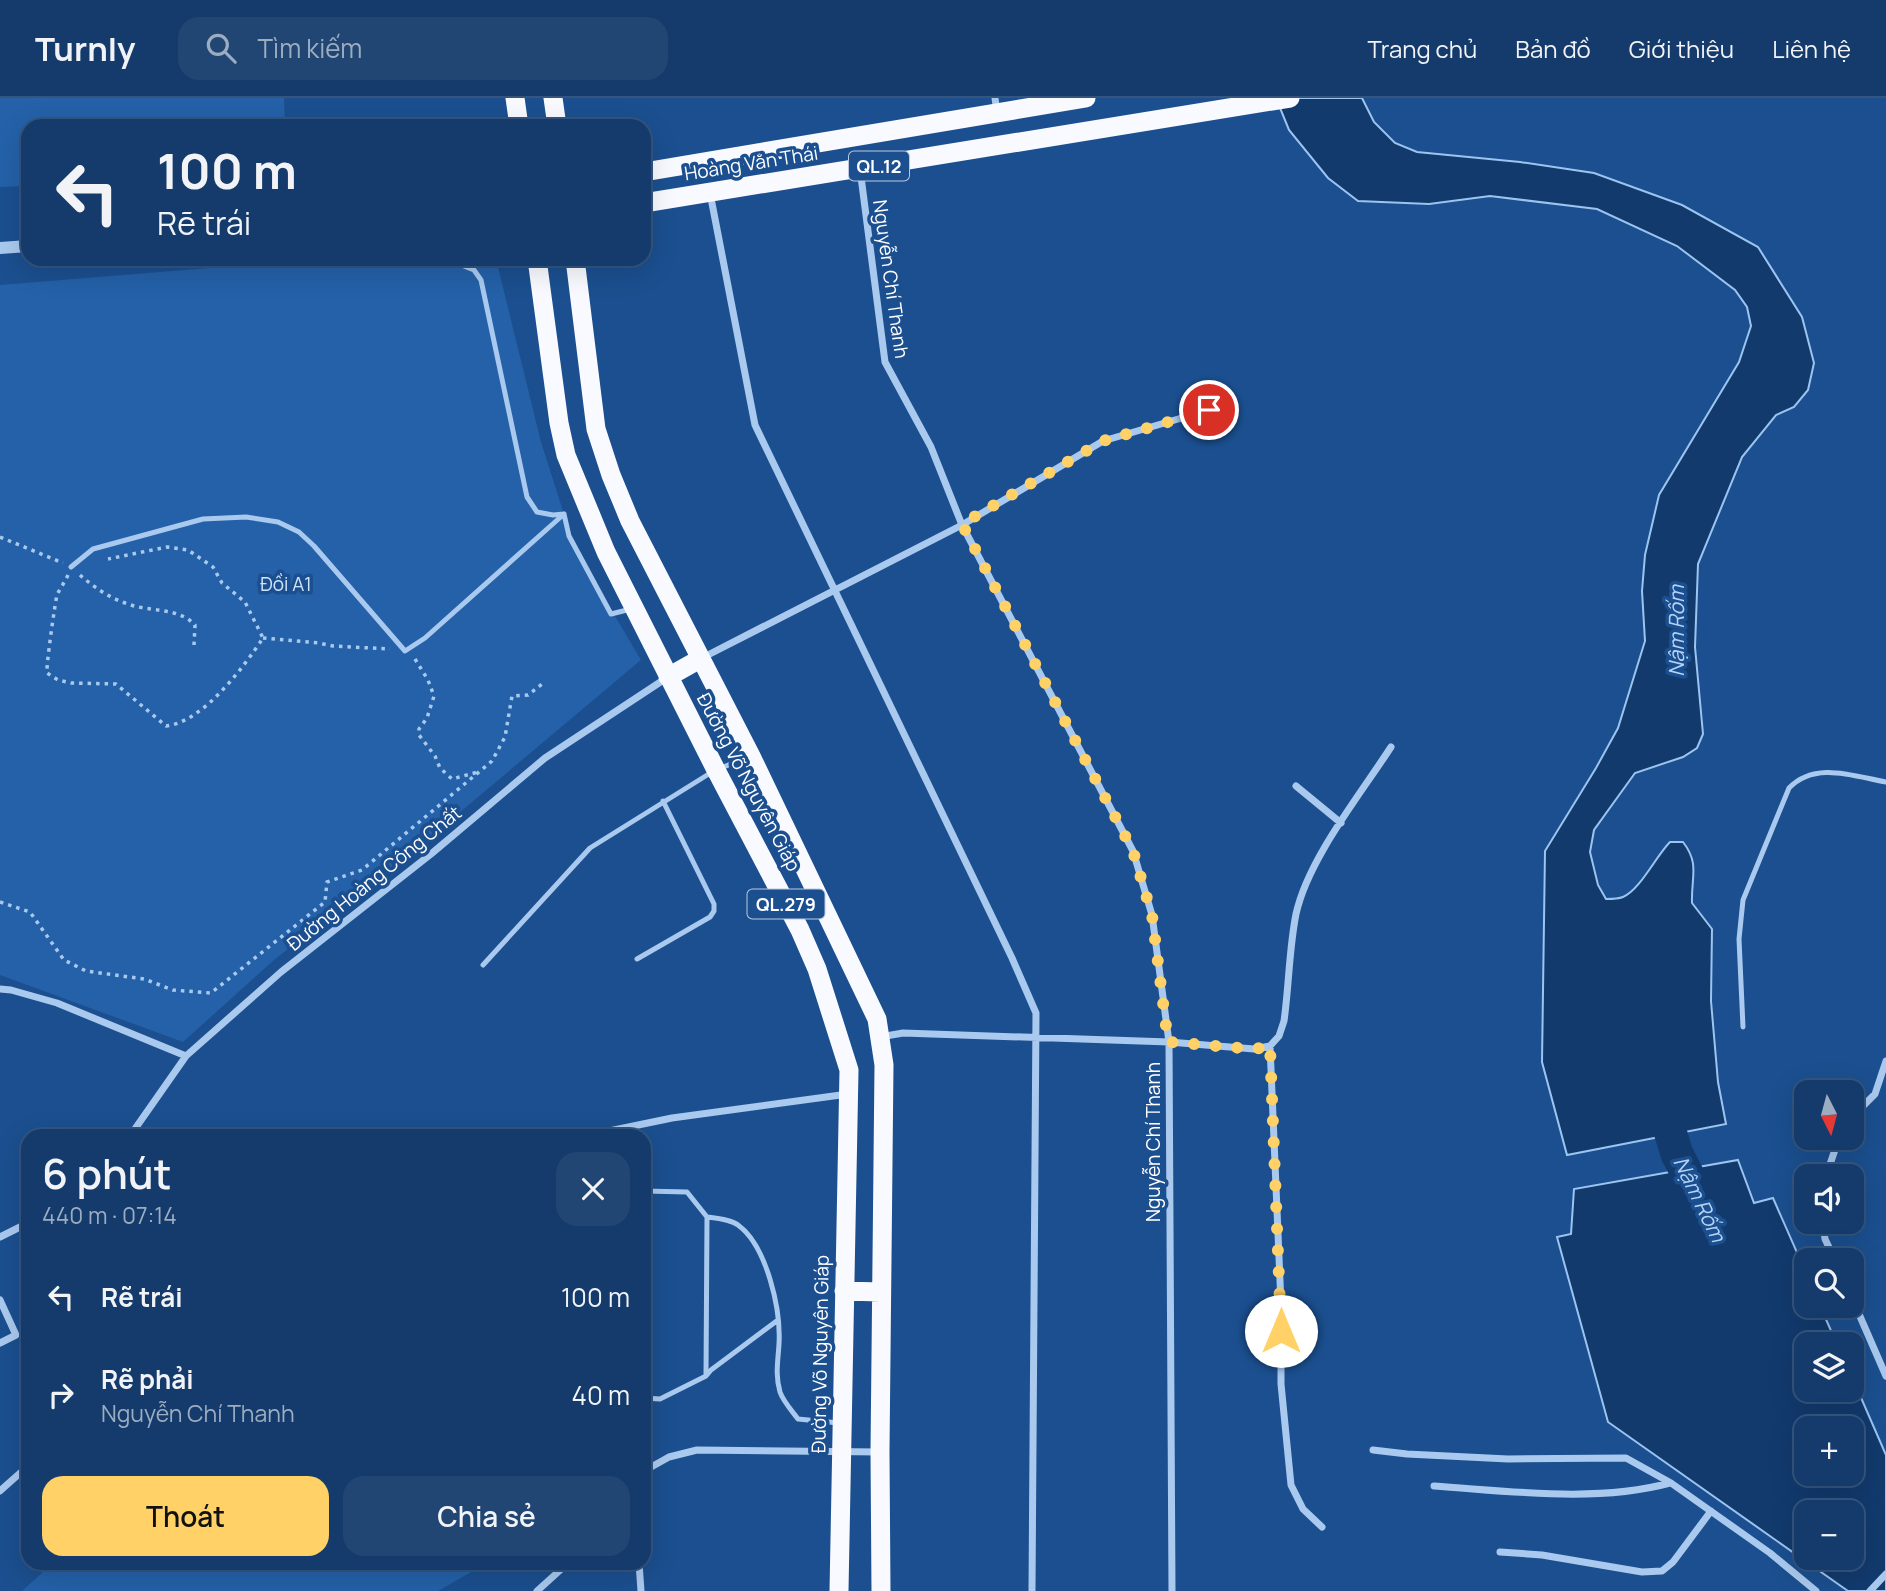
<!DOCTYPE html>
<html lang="vi">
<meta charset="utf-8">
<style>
body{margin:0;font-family:Manrope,sans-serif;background:#214673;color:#f1f3f6;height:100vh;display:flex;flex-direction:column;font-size:26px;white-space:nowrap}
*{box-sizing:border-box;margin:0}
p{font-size:23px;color:#9dadc1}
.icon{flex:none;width:38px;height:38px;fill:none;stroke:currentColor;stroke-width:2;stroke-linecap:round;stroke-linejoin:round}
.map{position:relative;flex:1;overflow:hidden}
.panel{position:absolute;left:21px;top:1031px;width:630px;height:441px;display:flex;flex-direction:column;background:#143b6b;border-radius:21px;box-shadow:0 7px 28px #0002,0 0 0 2px #33557e}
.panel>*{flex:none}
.top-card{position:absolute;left:21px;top:21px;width:630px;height:147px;border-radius:21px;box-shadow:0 7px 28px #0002,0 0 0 2px #33557e;background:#143b6b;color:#f1f3f6;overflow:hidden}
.needle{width:46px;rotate:174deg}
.tools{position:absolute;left:1794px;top:982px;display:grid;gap:14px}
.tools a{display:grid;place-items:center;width:70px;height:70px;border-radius:14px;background:#143b6b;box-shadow:0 7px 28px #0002,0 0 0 2px #33557e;font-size:35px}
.pin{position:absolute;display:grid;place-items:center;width:60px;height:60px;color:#fff;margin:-30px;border:4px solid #fff;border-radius:50%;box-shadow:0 2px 7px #0007}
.me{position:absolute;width:77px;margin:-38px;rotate:0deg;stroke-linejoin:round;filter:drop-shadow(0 0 5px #0008)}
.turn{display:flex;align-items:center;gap:24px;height:147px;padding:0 21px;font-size:32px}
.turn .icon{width:91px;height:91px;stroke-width:2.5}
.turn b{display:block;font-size:49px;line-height:60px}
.round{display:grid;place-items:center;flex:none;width:74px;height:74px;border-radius:21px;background:#214673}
.head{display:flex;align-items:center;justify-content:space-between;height:119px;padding:0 21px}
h1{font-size:42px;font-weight:600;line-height:52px}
.cta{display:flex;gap:14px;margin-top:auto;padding:14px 21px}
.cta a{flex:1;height:80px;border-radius:21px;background:#ffd166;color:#111;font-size:28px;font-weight:600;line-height:80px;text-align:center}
.cta a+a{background:#214673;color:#f1f3f6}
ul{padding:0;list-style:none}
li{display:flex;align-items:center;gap:21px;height:98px;padding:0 21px}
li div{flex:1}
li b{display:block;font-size:26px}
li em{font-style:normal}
header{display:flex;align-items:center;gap:42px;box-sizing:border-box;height:98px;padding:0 35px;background:#143b6b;border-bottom:2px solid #33557e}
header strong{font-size:33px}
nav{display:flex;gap:38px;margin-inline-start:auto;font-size:24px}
.search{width:490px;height:63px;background:#214673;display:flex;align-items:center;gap:18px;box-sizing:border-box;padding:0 24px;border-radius:21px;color:#9dadc1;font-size:26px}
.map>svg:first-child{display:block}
.green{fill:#2461a8}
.water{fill:#123a6d;stroke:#9cc4f0;stroke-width:2;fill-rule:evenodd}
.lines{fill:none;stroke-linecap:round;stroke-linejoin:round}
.river{stroke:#123a6d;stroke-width:33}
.path{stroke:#a9c9ee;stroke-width:3.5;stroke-dasharray:3.5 5;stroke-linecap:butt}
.service{stroke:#a9c9ee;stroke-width:5}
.minor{stroke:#a9c9ee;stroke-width:7}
.tertiary{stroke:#a9c9ee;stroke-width:12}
.trunk{stroke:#f8faff;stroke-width:19}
.route{stroke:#ffd166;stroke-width:12;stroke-dasharray:0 21.6}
.labels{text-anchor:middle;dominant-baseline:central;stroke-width:7;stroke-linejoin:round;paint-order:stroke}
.shield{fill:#1b4f8f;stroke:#bbcadd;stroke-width:2}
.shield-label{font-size:18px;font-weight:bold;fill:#fff}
.street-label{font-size:19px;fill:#fff;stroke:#1b4f8f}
.park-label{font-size:19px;fill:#cfe3fa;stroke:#1b4f8f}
.water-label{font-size:21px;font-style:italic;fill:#b5d3f5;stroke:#1b4f8f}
</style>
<header>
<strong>Turnly</strong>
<div class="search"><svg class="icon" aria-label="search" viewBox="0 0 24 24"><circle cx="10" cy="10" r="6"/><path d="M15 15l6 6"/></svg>Tìm kiếm</div>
<nav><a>Trang chủ</a><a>Bản đồ</a><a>Giới thiệu</a><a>Liên hệ</a></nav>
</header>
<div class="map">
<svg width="1886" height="1493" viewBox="0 0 1886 1493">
<rect width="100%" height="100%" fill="#1b4f8f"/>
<path class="green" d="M0,0h284l1,28h-257v60l-28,1z
M322,161h174l45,183 23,72 13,38 64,108 -226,190 -141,110 -91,82 -183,-67v-690z
M53,1465h434l-49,28h-416z"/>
<path class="water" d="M1276,0h86l12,24 21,21 22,9 103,10 74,11 88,32 76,42 44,70 12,46 -6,27 -14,17 -18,8 -34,42 -44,107 -3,83 8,87 -6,14 -14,9 -48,16 -41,57 -4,22 8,33 8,14c5,0 12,0 17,-2 17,-7 33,-41 47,-55h13c17,22 8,35 9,61l20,26 -1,72 7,81 8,42 -159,31 -25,-93 3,-211 51,-83 22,-40 27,-87 -3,-50 3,-36 14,-60 80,-133 12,-36 -4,-19 -12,-17 -58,-44 -80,-37 -107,-13 -61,8 -71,-3 -30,-23 -39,-48z
M1738,1062l16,43 19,-5 33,75v33h14l17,38h-31v46h46v-13l34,78v136h-38l-240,-169 -51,-185 14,-3 3,-45zM1806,1330h46v46h-46zM1806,1414h46v46h-46z"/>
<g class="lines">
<path class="river" d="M1658,994l19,62 29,56"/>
<path class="path" d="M0,439l63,26
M68,477c-3,7 -8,13 -11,20 -2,8 -11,71 -10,78l11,7 13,3 45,1 50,42c37,-4 77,-58 97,-88l-18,-36 -23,-19 -9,-16 -25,-17 -21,-3 -59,12
M80,477c18,16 39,29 64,33 18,3 38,3 51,17l-1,20
M263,540l56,5 14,3 57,3
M415,561l13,21 6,16 -7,22 -8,11v6l16,21 5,12 12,11 26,-7
M0,804l30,10 34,48 22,11 58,8 29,11 38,3 114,-91 2,-20 35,-12 130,-109 13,-24 7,-41 16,-1 14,-11"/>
<path class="service" d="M332,161l7,4 79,-4
M446,161l28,11 7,10 46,217 10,15 16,3 11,-1 5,22 42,78 20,-5
M71,469l22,-18 110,-30 43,-2 32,5 21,10 15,14 91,105 20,-13 139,-124
M721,670l27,-11
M637,861l73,-42 4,-6v-7l-51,-103
M483,867l107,-117 122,-76
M1743,929l-4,-88 4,-39 46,-112c26,-27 64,-12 97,-6
M644,1093l43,1 20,25 -1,159
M707,1119c9,1 23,2 31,8 29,21 43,85 41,119 -1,17 -4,31 1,48 3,9 12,19 18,27l41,4
M644,1300l16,1 46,-23 5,-6 67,-50"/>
<path class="minor" d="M995,0l2,15
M860,71l25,193 46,85 31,78 171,326 19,64 17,127 3,549
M710,95l45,232 257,533 24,55 -4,578
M702,560l260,-133 141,-84 106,-31
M1296,688l45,37
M0,891l11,1 46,13 129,53
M880,939l23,-4 266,9 85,7 16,-3 9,-10 5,-15c5,-35 5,-72 12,-107 12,-55 64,-119 95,-167
M1270,948l11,258v80l10,101 12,24 19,18
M1852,1019l23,-23 11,-33
M130,1038l56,-80 95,-84 150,-118 114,-96 123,-81
M585,1038l87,-18 176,-24
M1826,1078l13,-38
M1823,1124l2,17 10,21
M0,1139l28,-14
M1852,1200l34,78
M0,1202l16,35 -16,8
M1373,1352l34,4 101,5 118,-1 45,25 99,70 46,38
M644,1373l25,-14 28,-7 182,2
M1434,1388c76,5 162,17 236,-3
M0,1393l28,-25
M1500,1454l42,3 100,17 20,-1 11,-9 38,-51
M639,1465l2,28
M537,1493l31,-28
M1870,1493l16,-17"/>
<path class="tertiary" d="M0,150l28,-2"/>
<path class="trunk" d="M515,0l4,28
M553,0l4,28
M644,74l442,-74
M644,105l646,-105
M537,161l22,164 7,32 40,97 110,218 84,160 17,39 32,101 -10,521
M575,161l21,170 15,46 19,46 121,235 126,263 7,46 -4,387 1,139
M668,579l32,-18
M844,1193l37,1"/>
</g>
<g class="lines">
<path class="route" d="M1209,312l-106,31 -141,83 171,327 19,64 16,127 86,7 16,-3 11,285"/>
</g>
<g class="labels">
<g class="shield">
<rect x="849" y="53.5" width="60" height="29" rx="5"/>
<rect x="747.5" y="791.5" width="77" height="29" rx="5"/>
</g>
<g class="shield-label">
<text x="879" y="68">QL.12</text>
<text x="786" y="806">QL.279</text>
</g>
<g class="street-label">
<text transform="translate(751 65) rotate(-9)">Hoàng Văn Thái</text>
<text transform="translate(891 181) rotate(82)">Nguyễn Chí Thanh</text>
<text transform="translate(749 684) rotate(62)">Đường Võ Nguyên Giáp</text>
<text transform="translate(374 780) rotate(-39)">Đường Hoàng Công Chất</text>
<text transform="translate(1153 1044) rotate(-90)">Nguyễn Chí Thanh</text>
<text transform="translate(820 1256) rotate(-89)">Đường Võ Nguyên Giáp</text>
</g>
<g class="park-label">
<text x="286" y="486">Đồi A1</text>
</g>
<g class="water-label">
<text transform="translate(1676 533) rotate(-90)">Nậm Rốm</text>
<text transform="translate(1700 1101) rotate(64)">Nậm Rốm</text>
</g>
</g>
</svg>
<div class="tools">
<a><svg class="needle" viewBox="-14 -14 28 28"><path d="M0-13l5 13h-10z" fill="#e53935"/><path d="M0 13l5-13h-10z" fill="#9dadc1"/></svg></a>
<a><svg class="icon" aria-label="sound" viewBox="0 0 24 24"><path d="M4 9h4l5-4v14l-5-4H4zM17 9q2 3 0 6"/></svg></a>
<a><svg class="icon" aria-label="search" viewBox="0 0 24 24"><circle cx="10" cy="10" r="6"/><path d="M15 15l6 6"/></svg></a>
<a><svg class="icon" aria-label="layers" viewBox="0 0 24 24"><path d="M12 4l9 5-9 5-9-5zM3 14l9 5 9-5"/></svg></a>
<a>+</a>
<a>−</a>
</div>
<div class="pin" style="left:1209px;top:312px;background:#d93025"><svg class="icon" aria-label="arrive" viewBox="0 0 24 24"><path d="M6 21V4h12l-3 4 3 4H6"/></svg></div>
<svg class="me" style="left:1281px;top:1233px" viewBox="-20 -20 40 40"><circle r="19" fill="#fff"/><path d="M0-13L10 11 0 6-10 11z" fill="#ffd166"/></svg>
<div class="top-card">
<div class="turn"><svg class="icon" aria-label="left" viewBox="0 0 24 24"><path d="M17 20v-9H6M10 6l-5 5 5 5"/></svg><div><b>100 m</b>Rẽ trái</div></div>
</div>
<section class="panel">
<div class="head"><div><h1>6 phút</h1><p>440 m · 07:14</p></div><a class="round"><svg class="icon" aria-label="close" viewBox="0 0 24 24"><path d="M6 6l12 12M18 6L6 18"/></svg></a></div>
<ul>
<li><svg class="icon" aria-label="left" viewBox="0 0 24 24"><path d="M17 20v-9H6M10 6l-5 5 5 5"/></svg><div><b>Rẽ trái</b></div><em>100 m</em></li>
<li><svg class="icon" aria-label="right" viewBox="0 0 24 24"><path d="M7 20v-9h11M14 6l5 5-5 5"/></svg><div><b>Rẽ phải</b><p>Nguyễn Chí Thanh</p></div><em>40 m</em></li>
</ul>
<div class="cta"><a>Thoát</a><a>Chia sẻ</a></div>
</section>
</div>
